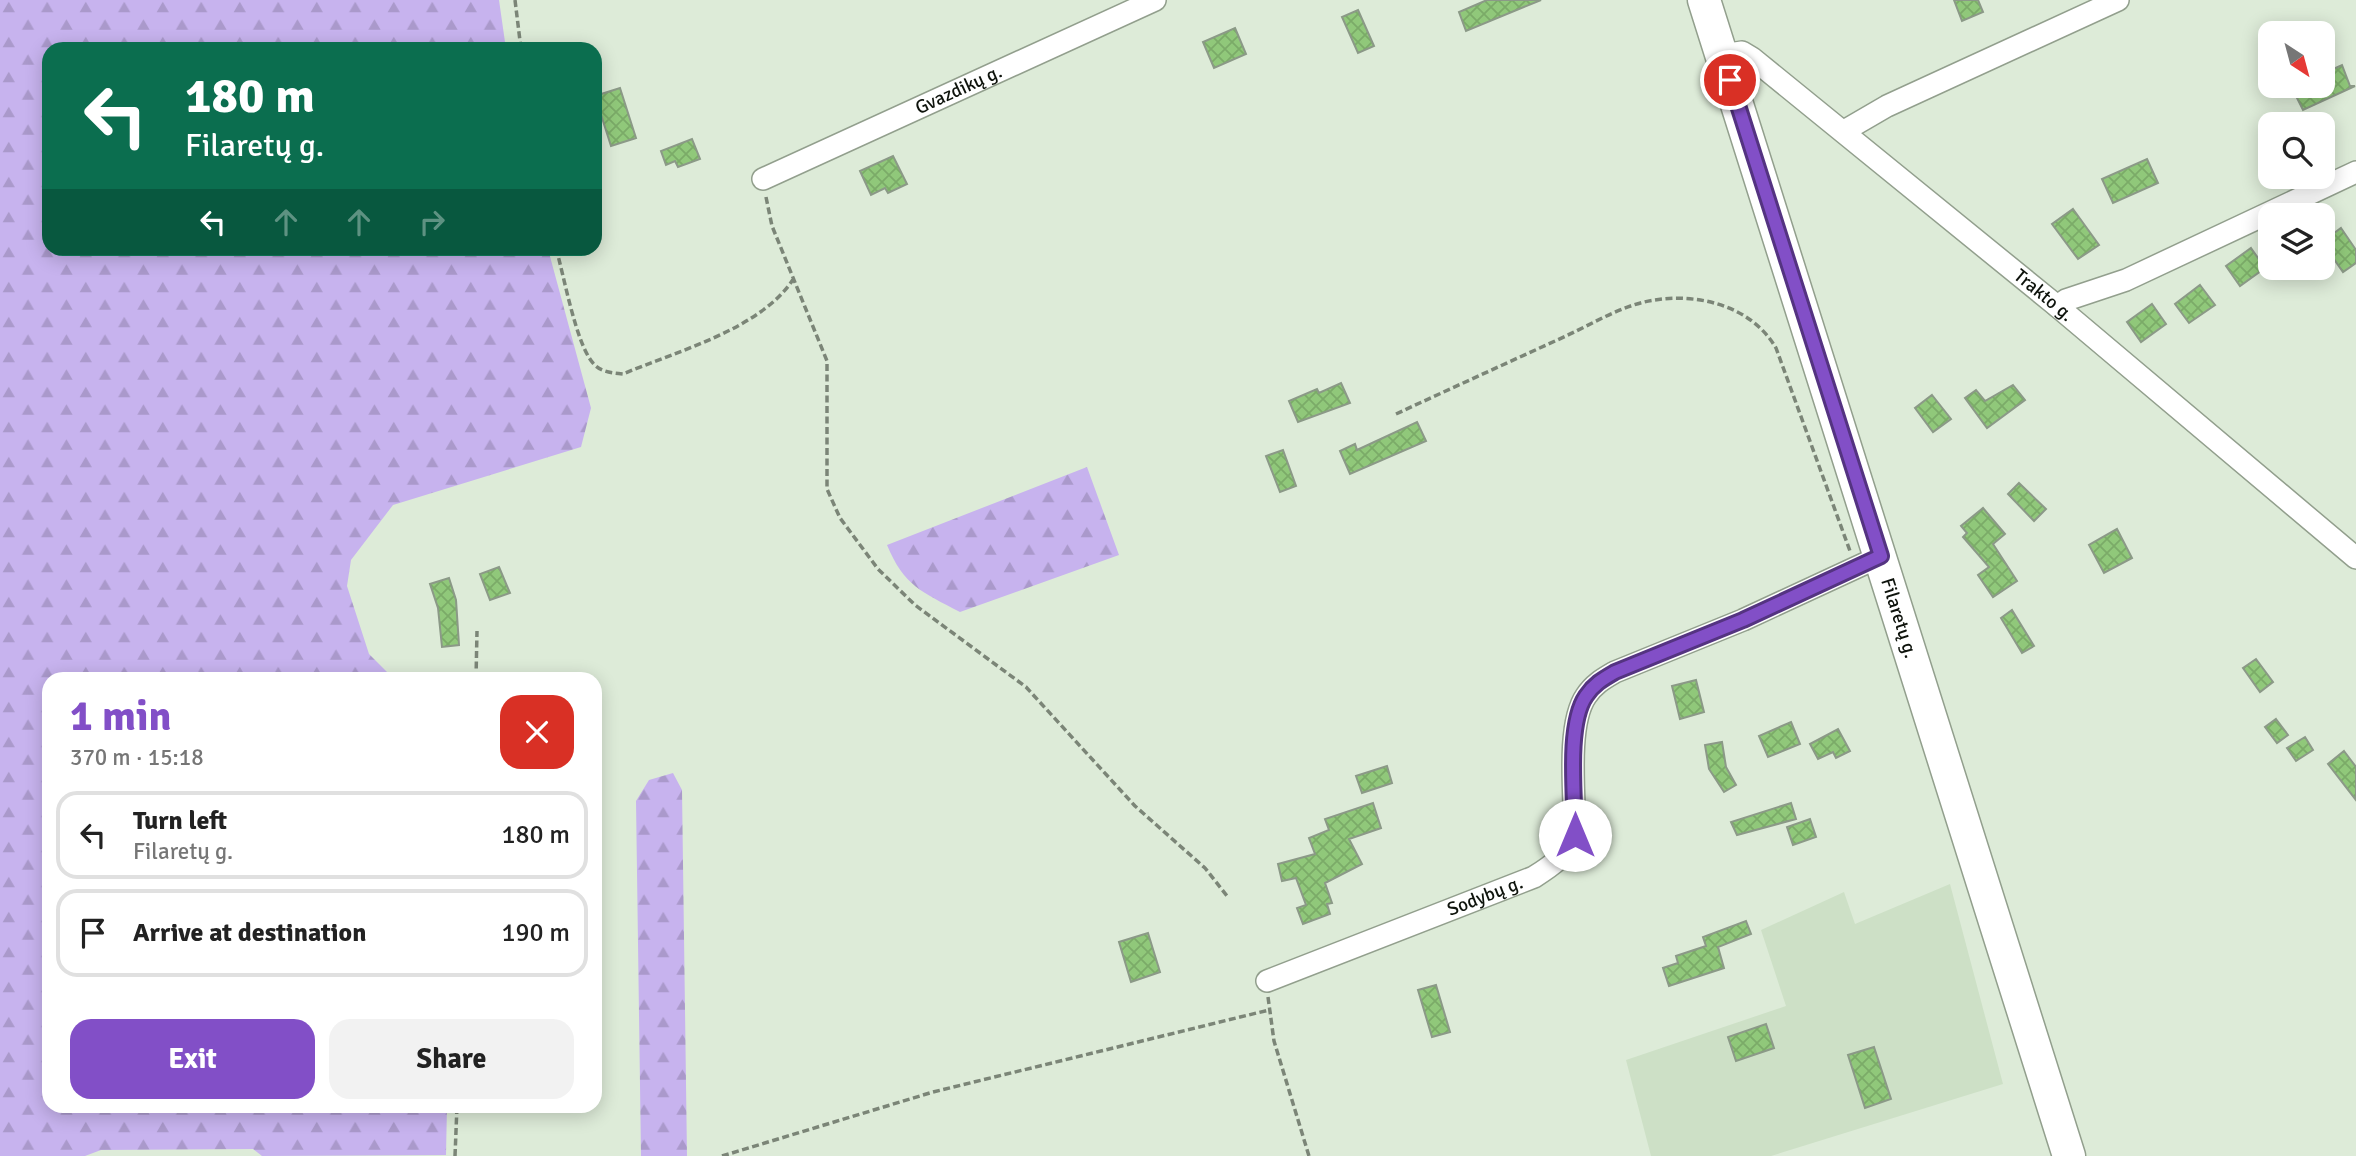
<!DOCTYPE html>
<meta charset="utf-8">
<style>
body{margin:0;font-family:Signika,sans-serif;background:#f2f2f2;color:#222;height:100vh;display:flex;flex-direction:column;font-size:26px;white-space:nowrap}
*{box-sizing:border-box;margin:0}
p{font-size:23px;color:#767676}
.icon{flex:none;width:38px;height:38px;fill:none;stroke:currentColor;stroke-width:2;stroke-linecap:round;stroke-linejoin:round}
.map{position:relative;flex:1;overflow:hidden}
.side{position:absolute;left:42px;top:672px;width:560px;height:441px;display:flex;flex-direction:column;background:#fff;border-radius:21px;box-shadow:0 4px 18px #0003}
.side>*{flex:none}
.hud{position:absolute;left:42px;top:42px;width:560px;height:214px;border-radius:21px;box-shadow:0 4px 18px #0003;background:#0b6e4f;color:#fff;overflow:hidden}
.needle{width:46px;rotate:144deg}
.buttons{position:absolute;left:2258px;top:21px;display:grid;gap:14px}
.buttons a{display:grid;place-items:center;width:77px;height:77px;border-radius:14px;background:#fff;box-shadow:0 4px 18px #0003;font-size:35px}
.pin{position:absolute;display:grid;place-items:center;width:60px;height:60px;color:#fff;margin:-30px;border:4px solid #fff;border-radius:50%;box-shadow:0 2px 7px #0007}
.me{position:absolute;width:77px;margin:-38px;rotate:0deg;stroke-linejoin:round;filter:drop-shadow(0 0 5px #0008)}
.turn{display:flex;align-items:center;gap:24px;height:147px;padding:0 28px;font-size:32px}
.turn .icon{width:91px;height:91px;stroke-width:2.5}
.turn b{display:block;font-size:49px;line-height:60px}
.lanes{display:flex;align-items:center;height:66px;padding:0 28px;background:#0003;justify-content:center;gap:35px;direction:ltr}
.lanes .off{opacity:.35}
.round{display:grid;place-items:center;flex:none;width:74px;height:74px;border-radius:21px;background:#f2f2f2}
.head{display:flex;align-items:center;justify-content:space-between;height:119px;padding:0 28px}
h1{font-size:42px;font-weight:700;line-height:52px;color:#824fc7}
.cta{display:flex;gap:14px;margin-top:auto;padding:14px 28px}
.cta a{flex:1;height:80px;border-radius:21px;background:#824fc7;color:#fff;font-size:28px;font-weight:700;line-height:80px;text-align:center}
.cta a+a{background:#f2f2f2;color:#222}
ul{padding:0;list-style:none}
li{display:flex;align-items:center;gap:21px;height:88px;margin:0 14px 10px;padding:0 14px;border:4px solid #e0e0e0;border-radius:21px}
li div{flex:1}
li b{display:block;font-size:26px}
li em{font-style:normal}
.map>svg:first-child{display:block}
.built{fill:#cde0c6}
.forest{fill:url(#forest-firs)}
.building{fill:url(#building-cross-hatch);stroke:#8b9987;stroke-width:2}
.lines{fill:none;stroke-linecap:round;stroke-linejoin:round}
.street-casing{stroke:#929f8d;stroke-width:24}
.primary-casing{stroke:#929f8d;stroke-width:35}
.path{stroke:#7b8577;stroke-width:3.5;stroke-dasharray:7 3.5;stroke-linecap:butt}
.street{stroke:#fff;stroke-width:21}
.primary{stroke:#fff;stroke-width:32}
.route-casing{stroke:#543381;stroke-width:18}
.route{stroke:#824fc7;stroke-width:12}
.labels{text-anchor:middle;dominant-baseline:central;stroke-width:5;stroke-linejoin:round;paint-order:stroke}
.street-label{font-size:19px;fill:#0e130c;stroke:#eaf8e5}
</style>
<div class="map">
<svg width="2356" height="1156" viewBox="0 0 2356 1156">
<defs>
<pattern id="forest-firs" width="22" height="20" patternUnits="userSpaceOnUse" patternTransform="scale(1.75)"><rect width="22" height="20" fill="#c7b3ee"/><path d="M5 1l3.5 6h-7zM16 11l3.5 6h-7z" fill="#aa99cb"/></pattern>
<pattern id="building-cross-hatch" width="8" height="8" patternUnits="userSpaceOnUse" patternTransform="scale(1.75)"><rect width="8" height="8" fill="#90c87a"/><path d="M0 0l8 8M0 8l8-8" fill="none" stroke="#7bab68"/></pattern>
</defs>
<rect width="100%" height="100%" fill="#ddebd8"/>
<path class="built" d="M1950,884l53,200 -232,72h-120l-25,-96 160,-54 -25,-76 83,-38 11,32z"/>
<path class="forest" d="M0,0h499l7,49h-457v199l499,1 43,159 -10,39 -188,58 -42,55 -4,26 22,68 25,25h-345v427h398l-1,49 -184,1 -9,-7 -152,1 -16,6h-85z
M1087,467l32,88 -159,57c-38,-20 -56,-26 -73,-67z
M673,773l9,17 5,366h-46l-5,-355 13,-21z"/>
<path class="building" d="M1487,0h54l-75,31 -7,-19z
M1954,0h24l5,12 -21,9z
M1358,10l16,36 -16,7 -16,-36z
M1235,28l11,26 -32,14 -11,-26z
M2342,65l8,21h5l-52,24 -12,-24h31v-12z
M620,88l16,50 -25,8 -16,-50z
M692,139l8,20 -22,8 -3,-6 -9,4 -5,-14z
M893,156l14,28 -19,9 -3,-5 -14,7 -11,-24z
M2147,159l11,24 -45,20 -11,-24z
M2073,209l26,36 -21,14 -26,-35z
M2341,228l15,22v13l-13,9 -21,-30z
M2251,248l14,20 -25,18 -14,-20z
M2200,285l15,20 -26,18 -14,-19z
M2152,304l14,20 -25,18 -14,-20z
M1341,383l9,20 -52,19 -9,-21 28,-12 2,4z
M2013,385l12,15 -38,28 -22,-30 11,-8 9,11z
M1932,395l19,24 -18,13 -18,-24z
M1417,422l9,19 -76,33 -10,-23 15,-7 2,6z
M1283,450l13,36 -16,6 -14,-36z
M2019,483l27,26 -12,12 -26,-27z
M1983,508l22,26 -12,10 24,37 -24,16 -15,-22 11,-8 -26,-30 4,-4 -6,-7z
M2117,529l15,29 -28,15 -15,-28z
M499,567l11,26 -20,7 -10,-26z
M449,578l7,22 3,45 -17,2 -4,-39 -8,-24z
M2012,610l22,36 -12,7 -21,-35z
M2256,659l17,23 -13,10 -17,-24z
M1696,680l8,32 -24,7 -8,-33z
M2276,719l12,16 -11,8 -12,-16z
M1791,722l9,22 -32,13 -9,-21z
M1838,729l12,22 -14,7 -3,-6 -15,7 -8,-15z
M2305,737l8,13 -17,11 -9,-13z
M1722,742l4,25 10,18 -12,7 -15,-23 -4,-24z
M2344,751l12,16v33l-28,-36z
M1387,766l5,17 -30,10 -6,-17z
M1373,803l8,25 -32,11 13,25 -37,19 7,20 -5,1 3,10 -27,10 -6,-16 9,-3 -10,-27 -14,3 -4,-17 37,-10 -6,-16 20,-8 -4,-11z
M1791,803l5,16 -59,16 -6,-13z
M1810,819l6,18 -23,8 -6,-18z
M1746,921l5,13 -33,13 6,21 -55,18 -6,-18 15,-5 -2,-7 30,-10 -3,-9z
M1148,933l12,39 -29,10 -12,-40z
M1436,985l14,47 -18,5 -14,-47z
M1766,1024l8,24 -38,13 -8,-24z
M1874,1047l17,52 -26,9 -17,-53z"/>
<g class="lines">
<g class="street-casing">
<g id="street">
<path id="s1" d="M1722,55l20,-3 10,6 305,248 299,252"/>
<path d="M1844,131l43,-25 231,-106"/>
<path id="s2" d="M763,179l392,-179"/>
<path d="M2057,306l9,-6 60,-20 230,-108"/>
<path id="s3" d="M1267,981l267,-104c19,-12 32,-21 41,-42 0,-36 -9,-110 11,-139 8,-12 17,-17 29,-24l128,-52 138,-64"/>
</g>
</g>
<g class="primary-casing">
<g id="primary">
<path id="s4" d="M1704,0l365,1156"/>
</g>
</g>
<path class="path" d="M515,0l6,49
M766,197l6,29 55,135v128l13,29 38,51 37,36 111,82 109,119 70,62 22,28
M556,248c8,28 20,96 37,115 7,9 19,10 30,11 54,-23 139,-45 171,-96
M1396,414c56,-26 113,-52 170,-78 28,-13 58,-32 89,-36 46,-7 97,7 121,48l74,203
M476,679l1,-48
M1268,997l6,44 35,115
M455,1156l2,-50
M722,1156l211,-64 336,-82"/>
<use href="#street" class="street"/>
<use href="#primary" class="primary"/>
</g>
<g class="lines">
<g class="route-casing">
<path id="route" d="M1575,835c0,-36 -9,-110 11,-139 8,-12 17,-17 29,-24l128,-52 138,-64 -151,-476"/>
</g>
<use href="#route" class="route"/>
</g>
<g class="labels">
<g class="street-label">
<text stroke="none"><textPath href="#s2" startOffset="215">Gvazdikų g.</textPath></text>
<text stroke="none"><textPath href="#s1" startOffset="408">Trakto g.</textPath></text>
<text stroke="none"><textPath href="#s4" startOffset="648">Filaretų g.</textPath></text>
<text stroke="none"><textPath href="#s3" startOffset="234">Sodybų g.</textPath></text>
</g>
</g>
</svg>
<div class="buttons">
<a><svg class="needle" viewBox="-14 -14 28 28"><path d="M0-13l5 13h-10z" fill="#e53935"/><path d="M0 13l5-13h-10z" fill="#767676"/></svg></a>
<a><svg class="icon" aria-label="search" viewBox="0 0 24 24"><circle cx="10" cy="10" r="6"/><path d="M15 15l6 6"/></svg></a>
<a><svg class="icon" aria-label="layers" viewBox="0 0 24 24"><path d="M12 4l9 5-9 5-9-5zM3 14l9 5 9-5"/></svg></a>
</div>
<div class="pin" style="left:1730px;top:80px;background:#d93025"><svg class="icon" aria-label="arrive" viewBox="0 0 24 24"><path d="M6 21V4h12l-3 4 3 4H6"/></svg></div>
<svg class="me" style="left:1575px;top:835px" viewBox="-20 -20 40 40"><circle r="19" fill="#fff"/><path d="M0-13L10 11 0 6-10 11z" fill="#824fc7"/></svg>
<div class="hud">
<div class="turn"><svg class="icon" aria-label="left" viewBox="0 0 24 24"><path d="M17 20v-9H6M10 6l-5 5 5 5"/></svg><div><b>180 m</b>Filaretų g.</div></div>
<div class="lanes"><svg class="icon" aria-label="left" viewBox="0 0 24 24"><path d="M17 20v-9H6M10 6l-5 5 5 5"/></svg><svg class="icon off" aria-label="ahead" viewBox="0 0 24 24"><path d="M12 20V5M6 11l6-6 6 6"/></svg><svg class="icon off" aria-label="ahead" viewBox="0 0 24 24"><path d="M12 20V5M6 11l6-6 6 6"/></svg><svg class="icon off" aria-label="right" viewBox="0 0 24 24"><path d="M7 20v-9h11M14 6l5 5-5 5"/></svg></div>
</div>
<section class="side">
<div class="head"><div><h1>1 min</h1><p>370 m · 15:18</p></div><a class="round" style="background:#d93025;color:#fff"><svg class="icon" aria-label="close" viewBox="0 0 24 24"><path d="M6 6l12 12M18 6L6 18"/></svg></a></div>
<ul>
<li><svg class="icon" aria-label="left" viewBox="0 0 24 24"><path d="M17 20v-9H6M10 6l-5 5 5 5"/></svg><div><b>Turn left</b><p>Filaretų g.</p></div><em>180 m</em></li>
<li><svg class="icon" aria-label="arrive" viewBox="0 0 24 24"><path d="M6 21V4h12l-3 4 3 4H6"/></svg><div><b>Arrive at destination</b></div><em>190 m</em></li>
</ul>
<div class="cta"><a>Exit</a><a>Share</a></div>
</section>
</div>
